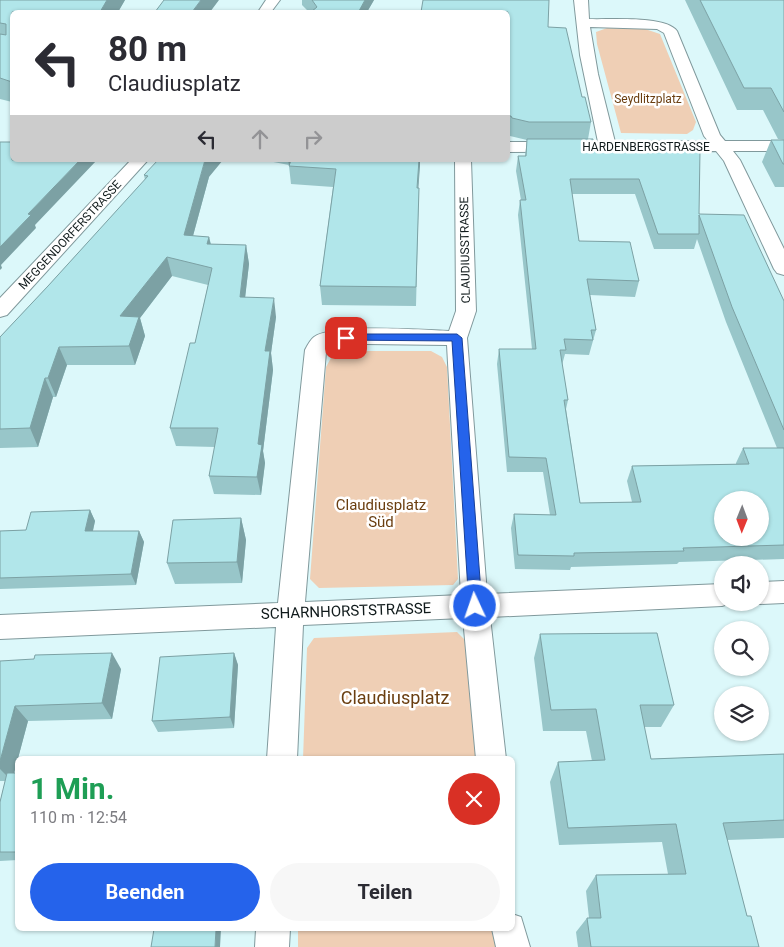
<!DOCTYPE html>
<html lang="de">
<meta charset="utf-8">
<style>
body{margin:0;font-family:Roboto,sans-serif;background:#f7f7f7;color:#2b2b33;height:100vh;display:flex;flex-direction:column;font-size:19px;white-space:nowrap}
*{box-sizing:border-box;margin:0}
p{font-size:16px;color:#7c7c81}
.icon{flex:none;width:28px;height:28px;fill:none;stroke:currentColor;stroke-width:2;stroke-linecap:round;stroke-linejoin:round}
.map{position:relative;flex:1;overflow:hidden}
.panel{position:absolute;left:15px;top:756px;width:500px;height:175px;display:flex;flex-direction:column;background:#fff;border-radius:8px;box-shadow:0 1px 4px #0004}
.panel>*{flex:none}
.hud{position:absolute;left:10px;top:10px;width:500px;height:152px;border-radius:8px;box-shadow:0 1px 4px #0004;background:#fff;color:#2b2b33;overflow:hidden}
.needle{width:32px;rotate:181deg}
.controls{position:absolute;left:714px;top:491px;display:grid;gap:10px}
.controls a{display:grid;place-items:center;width:55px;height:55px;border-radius:50%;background:#fff;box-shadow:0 1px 4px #0004;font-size:25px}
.pin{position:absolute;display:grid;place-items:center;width:42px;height:42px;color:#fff;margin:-21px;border-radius:10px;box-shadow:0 2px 8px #0006}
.me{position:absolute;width:55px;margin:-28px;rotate:357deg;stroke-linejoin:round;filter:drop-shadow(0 0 4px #0008)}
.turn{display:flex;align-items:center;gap:18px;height:105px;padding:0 15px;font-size:22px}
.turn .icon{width:65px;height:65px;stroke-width:2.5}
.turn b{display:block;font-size:35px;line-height:42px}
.lanes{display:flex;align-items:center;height:48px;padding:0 15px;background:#0003;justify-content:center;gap:25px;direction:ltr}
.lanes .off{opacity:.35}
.round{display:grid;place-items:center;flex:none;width:52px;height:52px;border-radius:26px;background:#f7f7f7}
.head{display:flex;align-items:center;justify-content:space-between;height:85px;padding:0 15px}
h1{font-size:30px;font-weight:700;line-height:38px;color:#1e9e55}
.cta{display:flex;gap:10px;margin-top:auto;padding:10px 15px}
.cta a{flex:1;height:58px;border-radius:30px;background:#2563eb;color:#fff;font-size:20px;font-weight:700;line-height:58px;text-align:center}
.cta a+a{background:#f7f7f7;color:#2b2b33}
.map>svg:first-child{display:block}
.green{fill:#efcfb5}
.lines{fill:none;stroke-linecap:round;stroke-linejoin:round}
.minor-casing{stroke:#80999c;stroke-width:2}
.minor{fill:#fff;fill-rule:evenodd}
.wall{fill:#98c6c9;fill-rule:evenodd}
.shaded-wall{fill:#7ca1a4}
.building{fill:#b1e6ea;stroke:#7ca1a4;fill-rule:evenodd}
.route{fill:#2563eb;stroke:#184099}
.labels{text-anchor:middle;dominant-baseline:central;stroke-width:5;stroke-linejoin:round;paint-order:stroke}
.far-park-label{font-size:12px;fill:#6a3e10;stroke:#fff}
.far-street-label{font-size:12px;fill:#101a1b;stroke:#fff}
.park-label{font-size:15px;fill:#6a3e10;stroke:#fff}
.street-label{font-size:15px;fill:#101a1b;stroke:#fff}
.near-park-label{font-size:18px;fill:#6a3e10;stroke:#fff}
</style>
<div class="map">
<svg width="784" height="947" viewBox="0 0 784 947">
<rect width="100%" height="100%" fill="#dcf8fa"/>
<path class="green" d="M607,28l38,1 15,5 36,88 -3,8 -6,4 -66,-1 -24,-89 -1,-12z
M343,351h88l11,6 5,10 11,212 -5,6 -134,3 -9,-9 16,-212 5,-9z
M457,632l9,9 12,118h-175l4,-111 7,-10z
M298,929h198l2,18h-200z"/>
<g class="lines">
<g class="minor-casing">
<path id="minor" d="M266,0h14l-9,12h-13z
M574,0h14l1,19c20,1 76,-4 88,12l43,104 5,6h59v10h-51l7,9 44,89v26l-7,-2 -3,-4 -50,-108 -8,-10 -208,1v-10h90l-18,-87zM590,27l67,2 7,4 40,103 4,5 -93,1 -17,-68z
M131,160h17l-141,155 -7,2v-19z
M455,160h16l5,151 -9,27 20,256 235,-10v18l9,1 -9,3 -232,11 16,142h-30l-13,-141 -160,7 -6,134h-30l9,-132 -276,12v-24l278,-12 27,-253c2,-4 5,-10 9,-13 20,-14 108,-7 135,-6l7,-20zM366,344l81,1 14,250 -156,7 21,-250c4,-11 28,-8 40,-8z
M784,581v22l-24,1 -5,-2h5v-20z
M512,914l9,3 9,30h-34l-4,-18h20z
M256,929h34l-1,18h-34z"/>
</g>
<use href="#minor" class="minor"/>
</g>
<path class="wall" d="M0,0h125l-7,12h-106v90l-12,-3z
M302,0h72l-7,12h3h-61l-7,-7z
M685,0h99v140l-6,-1 -15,-29h-26z
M508,12l40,15 34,70 9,25 -3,17 8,12 103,63 85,87v258l-105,3 -2,2 -106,3 -1,3 -55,-1 -4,-41 3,-14 36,1 -7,-43h-36l-10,-108 2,-15h33l-14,-134 2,-15h1l-5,-29 2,-15h7l2,-16 -17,-4 -1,-2h-1zM572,194h63l19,55h40l3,-10 29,83 51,126h-34l-7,15v1l-104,2 -5,15 5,21 -52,1 -14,-94 2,-9 -6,-35 3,-11 24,1 7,-25 -6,-35 45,2 4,-16 -60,-40z
M771,140h13v47h-9l-13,-25z
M263,160h157l-2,28h1l-3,118 -94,-1 -2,-19 13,-99 -42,-3 -2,-18 1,-2 -1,1z
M144,175l65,2 -16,59 16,1 2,7 35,1 3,19 -4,33 31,20 -5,36 2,17 -10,81 2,12 -4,32 -47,-1 -5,-18 6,-29 -39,-1 -6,-18 25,-85 13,-58 -36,-9 -32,42 5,18 -10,29h-68l-11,32h-3l-15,50 -38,1v-111l48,-51 97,-106z
M90,510l5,11 -2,10h46l5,11 -8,43 -136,4v-58l26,-1z
M241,518l5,22 -4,43 -67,1 -8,-21z
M540,634l134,71 -13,22h-17l7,32 133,-5v84l-57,2 20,76 12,31h-181l-2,-15 11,-14h2l-3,-27 10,-16 72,-1 -6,-32 -103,3 -9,-63 8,-20 34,-1 -6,-30h-43l-9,-73z
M234,653l4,12 -4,63 -76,4 -6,-11z
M0,661l121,8 -9,50 -84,2 -14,52h4v87l-18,1v-59l5,-21h-5z"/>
<path class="shaded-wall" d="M107,0h18l-7,12h-18z
M201,0h18l-9,12h-18z
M365,0h9l-7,12 -8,-1z
M80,160h17l-62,65 1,3 -35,37 1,3 -2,2v-23l28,-33z
M205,160h18l-14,17 -21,77 -4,-19z
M288,160h5l-4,5z
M419,160h1v6l-3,40z
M209,237l4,19 -6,-12z
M246,245l3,19 -6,52 -3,-19z
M167,257l5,19 -32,42 5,18 -10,29 -15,-49z
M274,298l2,19 -5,36 2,17 -10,81 2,12 -4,32 -4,-18 1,-33 7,-93z
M59,347l8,18 -11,32 -8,-19z
M45,378l8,19 -15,50 -8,-19z
M90,510l5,11 -5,22 -5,-12z
M241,518l5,22 -4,43 -5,-21z
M139,531l5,11 -8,43 -5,-11z
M112,653l9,16 -9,50 -10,-16z
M234,653l4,12 -4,63 -4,-11z
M15,706l13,15 -16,60 -12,-12v-8z
M216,929h5l-1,18h-5z"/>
<path class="building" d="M0,0h107l-7,12h2h-90v70l-12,-4v-44l6,1v-11l-6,-1z
M164,0h37l-9,12h-37z
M312,0h53l-6,11 11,1h-59l6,-5z
M423,0h126l-1,27 18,1 16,69h3l6,25h-62l-17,-4 -1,-2h-3v-104h-87z
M700,0h84v112l-13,-24h-27z
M527,139h66l3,12 104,-1 -1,64 45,1 40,86v129l-52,-123 -33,-92v19h-41l-19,-55h-69l9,62 51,1 9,39 -52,-2 9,51h-5l2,10 -29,-1 2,11h-6l8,50h-4l16,103 61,-1 -9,-36 117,-2 -6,-16h41v97l-101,3 1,3 -110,2v3l-56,-1 -4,-41 42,1 -10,-57 -37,-1 -10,-108h37l-16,-149h6l-8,-44h8zM722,500h38v38h-38z
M771,140h13v24h-1z
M0,142h12v18h68l-52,54 3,1 -31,32z
M158,160h47l-21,75 25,2 -2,7 39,1 -6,52 34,1 -9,53h5l-12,93 4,1 -5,32 -48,-1 9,-48h-48l20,-85h5l17,-75 -45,-11 -47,59 19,1 -10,29 -70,1 -11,31h-3l-15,50 -30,1v-92l48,-51 100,-110 -4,-1z
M291,160h128l-2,28h2l-3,99 -96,-1 16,-117 -47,-3z
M90,510l-5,21h54l-8,43 -131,4v-47l26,-1 5,-18z
M241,518l-4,44 -70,1 6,-43z
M657,633l17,72h-34l11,54 133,-5v66l-61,3 24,93h4l8,31h-168l-4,-29h14l-5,-43 90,-1 -10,-50 -108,4 -10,-66 47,-2 -9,-51 -45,1 -11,-76z
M112,653l-10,50 -87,3 -15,55v-100l34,-2 1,-4z
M234,653l-4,64 -78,4 8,-64z
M7,773h11v79h-18v-50z
M154,929h62l-1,18h-64z"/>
<path class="route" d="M346,334h111l5,4 20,268 -2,4 -5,2 -4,-2 -2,-4 -17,-265 -109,-1v-5z"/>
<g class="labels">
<g class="far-park-label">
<text x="648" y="99">Seydlitzplatz</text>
</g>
<g class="far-street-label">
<text x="646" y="147">HARDENBERGSTRASSE</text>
<text transform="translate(70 235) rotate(-47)">MEGGENDORFERSTRASSE</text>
<text transform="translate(465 250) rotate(-91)">CLAUDIUSSTRASSE</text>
</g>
<g class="park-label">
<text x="381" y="505">Claudiusplatz<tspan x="381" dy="17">Süd</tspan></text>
</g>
<g class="street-label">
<text transform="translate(346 611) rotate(-2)">SCHARNHORSTSTRASSE</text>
</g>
<g class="near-park-label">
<text x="395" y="697">Claudiusplatz</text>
</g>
</g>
</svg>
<div class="controls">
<a><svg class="needle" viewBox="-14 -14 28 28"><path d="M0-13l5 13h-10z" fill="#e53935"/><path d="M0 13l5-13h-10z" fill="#7c7c81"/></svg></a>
<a><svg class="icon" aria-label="sound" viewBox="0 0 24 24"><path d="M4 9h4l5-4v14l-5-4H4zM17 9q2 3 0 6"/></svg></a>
<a><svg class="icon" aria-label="search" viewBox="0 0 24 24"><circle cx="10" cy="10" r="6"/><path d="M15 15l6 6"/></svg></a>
<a><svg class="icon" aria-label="layers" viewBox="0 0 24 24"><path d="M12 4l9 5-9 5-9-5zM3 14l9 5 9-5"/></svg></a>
</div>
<div class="pin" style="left:346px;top:338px;background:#d93025"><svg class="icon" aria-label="arrive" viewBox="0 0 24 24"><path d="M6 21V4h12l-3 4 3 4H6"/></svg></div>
<svg class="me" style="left:475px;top:606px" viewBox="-20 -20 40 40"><circle r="17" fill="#2563eb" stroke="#fff" stroke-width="3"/><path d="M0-11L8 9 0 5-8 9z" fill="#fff"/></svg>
<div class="hud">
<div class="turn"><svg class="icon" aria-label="left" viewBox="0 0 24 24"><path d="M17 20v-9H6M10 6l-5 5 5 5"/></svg><div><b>80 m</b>Claudiusplatz</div></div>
<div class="lanes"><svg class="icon" aria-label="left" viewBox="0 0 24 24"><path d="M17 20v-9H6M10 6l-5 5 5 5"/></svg><svg class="icon off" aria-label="ahead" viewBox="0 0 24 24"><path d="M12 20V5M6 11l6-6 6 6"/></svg><svg class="icon off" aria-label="right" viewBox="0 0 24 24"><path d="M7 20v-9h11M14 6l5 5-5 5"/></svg></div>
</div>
<section class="panel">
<div class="head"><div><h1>1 Min.</h1><p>110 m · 12:54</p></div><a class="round" style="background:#d93025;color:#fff"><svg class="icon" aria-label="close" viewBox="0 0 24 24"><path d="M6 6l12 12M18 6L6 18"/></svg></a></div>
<div class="cta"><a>Beenden</a><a>Teilen</a></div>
</section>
</div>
